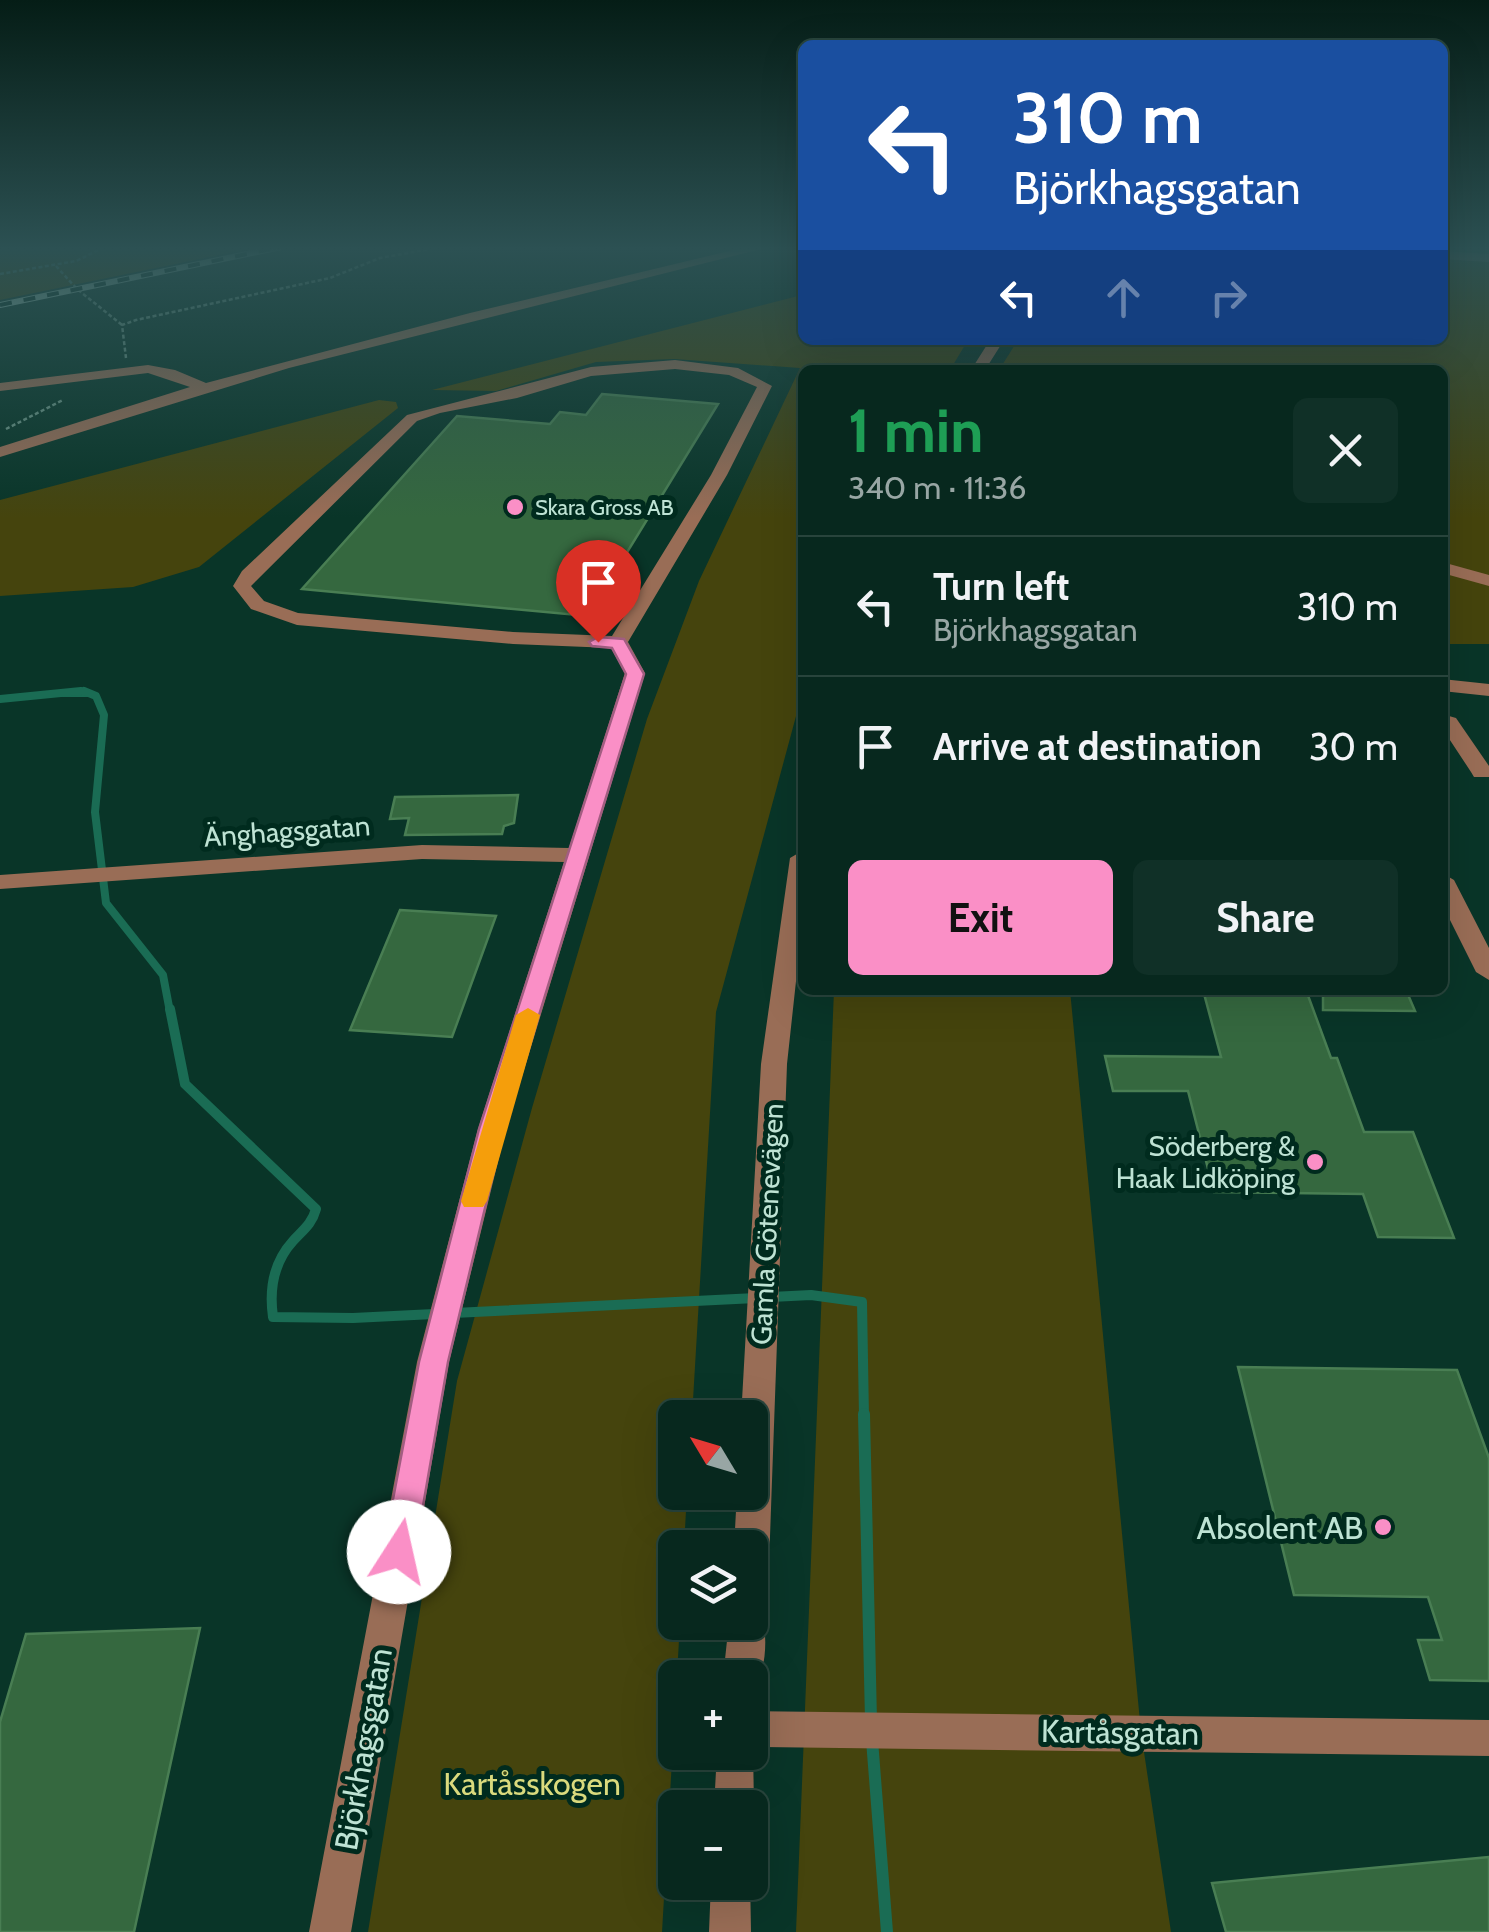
<!DOCTYPE html>
<meta charset="utf-8">
<style>
body{margin:0;font-family:Cabin,sans-serif;background:#103027;color:#f1f3f6;height:100vh;display:flex;flex-direction:column;font-size:38px;white-space:nowrap}
*{box-sizing:border-box;margin:0}
p{font-size:32px;color:#98a6a4}
.icon{flex:none;width:55px;height:55px;fill:none;stroke:currentColor;stroke-width:2;stroke-linecap:round;stroke-linejoin:round}
.map{position:relative;flex:1;overflow:hidden}
.details{position:absolute;left:798px;top:365px;width:650px;height:630px;display:flex;flex-direction:column;background:#07281e;border-radius:15px;box-shadow:0 10px 40px #0002,0 0 0 2px #28443c}
.details>*{flex:none}
.banner{position:absolute;left:798px;top:40px;width:650px;height:305px;border-radius:15px;box-shadow:0 10px 40px #0002,0 0 0 2px #28443c;background:#1a4fa0;color:#fff;overflow:hidden}
.needle{width:65px;rotate:308deg}
.tools{position:absolute;left:658px;top:1400px;display:grid;gap:20px}
.tools a{display:grid;place-items:center;width:110px;height:110px;border-radius:15px;background:#07281e;box-shadow:0 10px 40px #0002,0 0 0 2px #28443c;font-size:50px}
.pin{position:absolute;display:grid;place-items:center;width:85px;height:85px;color:#fff;margin:-102px -42px;border-radius:50% 50% 50% 0;rotate:-45deg;box-shadow:0 0 10px #0007}
.pin .icon{rotate:45deg}
.me{position:absolute;width:110px;margin:-55px;rotate:10deg;stroke-linejoin:round;filter:drop-shadow(0 0 8px #0008)}
.turn{display:flex;align-items:center;gap:35px;height:210px;padding:0 50px;font-size:45px}
.turn .icon{width:130px;height:130px;stroke-width:2.5}
.turn b{display:block;font-size:70px;line-height:85px}
.lanes{display:flex;align-items:center;height:95px;padding:0 50px;background:#0003;justify-content:center;gap:50px;direction:ltr}
.lanes .off{opacity:.35}
.round{display:grid;place-items:center;flex:none;width:105px;height:105px;border-radius:15px;background:#103027}
.head{display:flex;align-items:center;justify-content:space-between;height:170px;padding:0 50px}
h1{font-size:60px;font-weight:700;line-height:75px;color:#1e9e55}
.primary-button{display:flex;gap:20px;margin-top:auto;padding:20px 50px}
.primary-button a{flex:1;height:115px;border-radius:15px;background:#fa8fc6;color:#111;font-size:40px;font-weight:700;line-height:115px;text-align:center}
.primary-button a+a{background:#103027;color:#f1f3f6}
ul{padding:0;list-style:none}
li{display:flex;align-items:center;gap:30px;height:140px;padding:0 50px;border-top:2px solid #28443c}
li div{flex:1}
li b{display:block;font-size:38px}
li em{font-style:normal}
.map>svg:first-child{display:block}
.green{fill:#45440d}
.lines{fill:none;stroke-linecap:round;stroke-linejoin:round}
.stream-far3{stroke:#1a6c54;stroke-width:6}
.stream-far2{stroke:#1a6c54;stroke-width:8}
.stream-far1{stroke:#1a6c54;stroke-width:10}
.stream{stroke:#1a6c54;stroke-width:12}
.building{fill:#35683f;stroke:#497e53;stroke-width:2.5}
.path{stroke:#6a9284;stroke-width:2.5;stroke-dasharray:4 2.5;stroke-linecap:butt}
.minor{fill:#996d56;fill-rule:evenodd}
.rail-casing{stroke:#a1c7b9;stroke-width:6}
.rail{stroke:#002b1e;stroke-width:4;stroke-dasharray:12;stroke-linecap:butt}
.route{fill:#fa8fc6;stroke:#a25d81;stroke-width:2.5}
.slow{fill:#f59e0b}
.poi-dot{fill:#fa8fc6;stroke:#002b1e;stroke-width:4}
.labels{text-anchor:middle;dominant-baseline:central;stroke-width:10;stroke-linejoin:round;paint-order:stroke}
.far-poi-label{font-size:22px;fill:#bee3d4;stroke:#002b1e;text-anchor:start}
.street-label{font-size:28px;fill:#bee3d4;stroke:#002b1e}
.poi-label{font-size:28px;fill:#bee3d4;stroke:#002b1e;text-anchor:end}
.near-poi-label{font-size:32px;fill:#bee3d4;stroke:#002b1e;text-anchor:end}
.near-street-label{font-size:32px;fill:#bee3d4;stroke:#002b1e}
.near-park-label{font-size:32px;fill:#dada7d;stroke:#002b1e}
</style>
<div class="map">
<svg width="1489" height="1932" viewBox="0 0 1489 1932">
<rect width="100%" height="100%" fill="#093528"/>
<path class="green" d="M0,247h258l-258,53z
M1443,247h46v397h-46l-1,-274h-443l19,-30h424z
M802,295v45h166l-18,30h-148v324l-86,318 -24,405 -17,1v74l12,1 -3,54 -9,1v74l5,1 -18,309h-294l89,-551 75,-273 115,-389 52,-138 101,-213 -126,-9 -78,3 -100,29 -64,-1z
M379,400l17,2 2,6 -199,159 -66,20 -133,9v-96z
M834,990h236l71,742 30,200h-375z"/>
<g class="lines">
<path class="stream-far3" d="M55,694h35"/>
<path class="stream-far2" d="M84,691l12,5 8,19 -9,97 11,91 57,72 7,37
M0,699l81,-8"/>
<path class="stream-far1" d="M170,1009l15,75 131,125c-4,15 -13,21 -23,32 -20,22 -24,48 -20,76l80,1 403,-20
M771,1297l40,-2 51,7 2,115"/>
<path class="stream" d="M864,1414l7,306
M872,1740l15,192"/>
</g>
<path class="building" d="M602,394l116,10 -130,212 -286,-27 155,-173 93,8 10,-12 26,3z
M518,795l-4,28 -10,3 -2,8 -97,1 4,-17 -19,1 5,-22z
M400,910l96,6 -44,121 -102,-7z
M1203,990h103l25,68h6l27,74h49l41,106 -76,-1 -15,-43 -149,-2 -26,-101h-75l-8,-35 116,1z
M1323,990h83l9,21 -92,-1z
M1238,1367l219,3 32,88v223l-59,-1 -12,-40h24l-14,-43 -134,-2z
M200,1628l-66,304h-134v-210l26,-88z
M1489,1857v75h-263l-14,-49z"/>
<g class="lines">
<path class="path" d="M56,266l21,23 45,36
M0,274l76,-13 29,-14
M126,358l-4,-33 14,-5 194,-42 50,-20 61,-11
M6,429l57,-29"/>
<path class="minor" d="M746,247h23l-480,121 -289,89v-10l190,-60 -42,-14 -148,18v-8l148,-18 27,5 31,13 264,-70z
M1442,251l47,3v8l-47,-3z
M990,340h14l-19,30h-14z
M675,360l63,8 34,18 -45,89 -99,167 17,31 -139,456 -57,233 -98,570h-42l108,-570 61,-233 86,-267 -142,-3 -422,30v-14l422,-30 147,3 56,-175 -14,-25 -98,-4 -216,-19 -46,-16 -18,-23 9,-15 165,-156 184,-48zM675,369l54,6 28,12 -46,88 -99,161 -99,-4 -215,-19 -34,-12 -13,-15 166,-165 23,-8 77,-15 74,-22z
M1442,562l47,13v11l-47,-13z
M1442,679l47,5v12l-47,-5z
M1449,716l7,2 33,48v11h-15l-3,-5 -29,-44v-11z
M802,851v75l-15,138 -19,528 -5,11 -12,4 9,4c9,19 7,68 -10,81v-14h-27l6,-56h21v-74h-16l3,-56h13v-74h-9l20,-354 29,-206z
M1442,873l12,7 35,68v32l-13,-8 -34,-68z
M750,1711l739,9v36l-736,-9 1,61 -4,9v-9h-36l3,-56h33z
M750,1876l1,56h-42l2,-50h39z"/>
<g class="rail-casing">
<path id="rail" d="M0,305l281,-58"/>
</g>
<use href="#rail" class="rail"/>
</g>
<linearGradient id="sky" x2="0" y2="1"><stop stop-color="#051d16"/><stop offset="0.48" stop-color="#2c5153"/><stop offset="1" stop-color="#2c5153" stop-opacity="0"/></linearGradient>
<rect width="1489" height="518" fill="url(#sky)"/>
<path class="route" d="M598,637l26,2 20,35 -140,455 -56,233 -33,190 -5,9 -11,4 -11,-4 -5,-9 36,-190 60,-233 147,-455 -14,-26 -20,-2 -3,-4z"/>
<path class="slow" d="M528,1008l12,7 -53,186 -4,6h-19l-3,-6 55,-186z"/>
<g class="poi-dot">
<circle cx="515" cy="507" r="10"/>
<circle cx="1315" cy="1162" r="10"/>
<circle cx="1383" cy="1527" r="10"/>
</g>
<g class="labels">
<g class="far-poi-label">
<text x="535" y="507">Skara Gross AB</text>
</g>
<g class="street-label">
<text transform="translate(287 831) rotate(-4)">Änghagsgatan</text>
<text transform="translate(767 1224) rotate(-87)">Gamla Götenevägen</text>
</g>
<g class="poi-label">
<text x="1295" y="1146">Söderberg &amp;<tspan x="1295" dy="32">Haak Lidköping</tspan></text>
</g>
<g class="near-poi-label">
<text x="1363" y="1527">Absolent AB</text>
</g>
<g class="near-street-label">
<text transform="translate(1120 1732) rotate(1)">Kartåsgatan</text>
<text transform="translate(363 1749) rotate(-80)">Björkhagsgatan</text>
</g>
<g class="near-park-label">
<text x="532" y="1783">Kartåsskogen</text>
</g>
</g>
</svg>
<div class="tools">
<a><svg class="needle" viewBox="-14 -14 28 28"><path d="M0-13l5 13h-10z" fill="#e53935"/><path d="M0 13l5-13h-10z" fill="#98a6a4"/></svg></a>
<a><svg class="icon" aria-label="layers" viewBox="0 0 24 24"><path d="M12 4l9 5-9 5-9-5zM3 14l9 5 9-5"/></svg></a>
<a>+</a>
<a>−</a>
</div>
<div class="pin" style="left:598px;top:642px;background:#d93025"><svg class="icon" aria-label="arrive" viewBox="0 0 24 24"><path d="M6 21V4h12l-3 4 3 4H6"/></svg></div>
<svg class="me" style="left:399px;top:1552px" viewBox="-20 -20 40 40"><circle r="19" fill="#fff"/><path d="M0-13L10 11 0 6-10 11z" fill="#fa8fc6"/></svg>
<div class="banner">
<div class="turn"><svg class="icon" aria-label="left" viewBox="0 0 24 24"><path d="M17 20v-9H6M10 6l-5 5 5 5"/></svg><div><b>310 m</b>Björkhagsgatan</div></div>
<div class="lanes"><svg class="icon" aria-label="left" viewBox="0 0 24 24"><path d="M17 20v-9H6M10 6l-5 5 5 5"/></svg><svg class="icon off" aria-label="ahead" viewBox="0 0 24 24"><path d="M12 20V5M6 11l6-6 6 6"/></svg><svg class="icon off" aria-label="right" viewBox="0 0 24 24"><path d="M7 20v-9h11M14 6l5 5-5 5"/></svg></div>
</div>
<section class="details">
<div class="head"><div><h1>1 min</h1><p>340 m · 11:36</p></div><a class="round"><svg class="icon" aria-label="close" viewBox="0 0 24 24"><path d="M6 6l12 12M18 6L6 18"/></svg></a></div>
<ul>
<li><svg class="icon" aria-label="left" viewBox="0 0 24 24"><path d="M17 20v-9H6M10 6l-5 5 5 5"/></svg><div><b>Turn left</b><p>Björkhagsgatan</p></div><em>310 m</em></li>
<li><svg class="icon" aria-label="arrive" viewBox="0 0 24 24"><path d="M6 21V4h12l-3 4 3 4H6"/></svg><div><b>Arrive at destination</b></div><em>30 m</em></li>
</ul>
<div class="primary-button"><a>Exit</a><a>Share</a></div>
</section>
</div>
